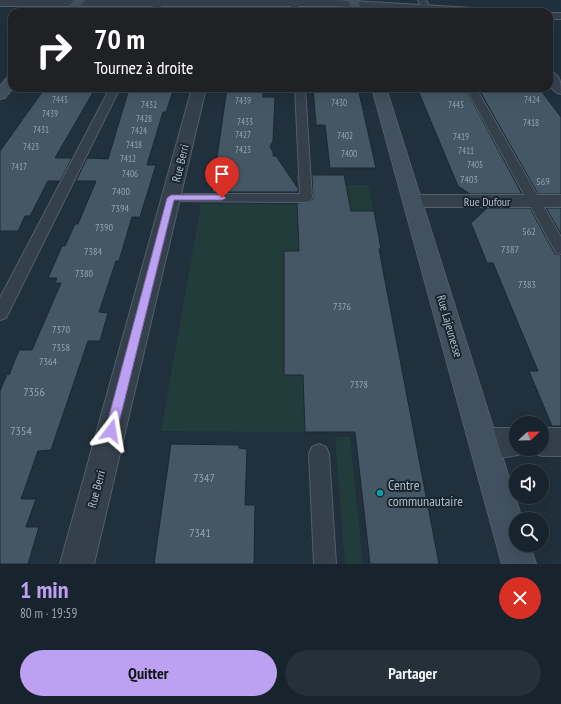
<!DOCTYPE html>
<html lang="fr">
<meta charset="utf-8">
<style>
body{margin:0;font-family:"PT Sans Narrow",sans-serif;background:#253039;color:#f1f3f6;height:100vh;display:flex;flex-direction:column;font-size:15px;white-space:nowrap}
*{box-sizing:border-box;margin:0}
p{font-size:13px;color:#9fa4aa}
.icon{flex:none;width:22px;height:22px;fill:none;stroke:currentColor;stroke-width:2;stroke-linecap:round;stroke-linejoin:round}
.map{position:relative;height:564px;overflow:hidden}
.side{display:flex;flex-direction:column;background:#18242d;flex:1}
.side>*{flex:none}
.guide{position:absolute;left:8px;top:8px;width:545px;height:84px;border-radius:12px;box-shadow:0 4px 16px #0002,0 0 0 1px #364149;background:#202124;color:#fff;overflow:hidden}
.needle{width:26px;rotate:68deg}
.buttons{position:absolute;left:509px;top:416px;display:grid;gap:8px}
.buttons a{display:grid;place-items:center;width:40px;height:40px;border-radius:50%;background:#18242d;box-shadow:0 4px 16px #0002,0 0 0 1px #364149;font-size:20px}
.pin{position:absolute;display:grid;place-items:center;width:34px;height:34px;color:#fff;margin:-41px -17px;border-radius:50% 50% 50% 0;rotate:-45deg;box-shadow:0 0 4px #0007}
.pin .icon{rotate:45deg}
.me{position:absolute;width:44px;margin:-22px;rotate:14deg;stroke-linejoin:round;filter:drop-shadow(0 0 3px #0008)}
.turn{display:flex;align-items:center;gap:14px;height:84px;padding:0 20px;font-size:18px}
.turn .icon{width:52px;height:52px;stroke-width:2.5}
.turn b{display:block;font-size:28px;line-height:34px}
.round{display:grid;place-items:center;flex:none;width:42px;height:42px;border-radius:21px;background:#253039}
.overview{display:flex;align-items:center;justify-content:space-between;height:68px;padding:0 20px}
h1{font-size:24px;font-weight:700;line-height:30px;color:#bca0f2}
.cta{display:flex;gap:8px;margin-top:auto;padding:8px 20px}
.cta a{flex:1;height:46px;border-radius:24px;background:#bca0f2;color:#111;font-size:16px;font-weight:700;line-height:46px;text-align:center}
.cta a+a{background:#253039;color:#f1f3f6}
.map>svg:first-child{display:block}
.green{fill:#223c3c}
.building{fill:#455765;stroke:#1b2832}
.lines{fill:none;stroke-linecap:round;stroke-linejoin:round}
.lane-casing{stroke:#525f69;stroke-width:2}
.street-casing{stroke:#525f69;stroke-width:2}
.secondary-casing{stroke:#525f69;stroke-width:2}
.lane{fill:#34414c;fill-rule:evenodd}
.street{fill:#34414c;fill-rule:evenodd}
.secondary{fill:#41515f;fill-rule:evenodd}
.route{fill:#bca0f2;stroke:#7a689d}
.culture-dot{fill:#0f9aa8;stroke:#192630;stroke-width:1.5}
.labels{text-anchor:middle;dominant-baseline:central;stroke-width:4;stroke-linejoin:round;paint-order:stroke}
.far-number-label{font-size:9px;fill:#94a3af}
.number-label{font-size:10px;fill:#94a3af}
.street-label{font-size:12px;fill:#afbcc8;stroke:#192630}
.near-number-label{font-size:12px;fill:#94a3af}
.near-poi-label{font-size:14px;fill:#afbcc8;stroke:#192630;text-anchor:start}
</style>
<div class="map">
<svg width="561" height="564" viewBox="0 0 561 564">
<rect width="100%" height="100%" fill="#20303c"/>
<path class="green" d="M314,185h54l6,26h-23l-1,-4 -52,6 1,38 -15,124h19l2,57 -144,-1 40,-227 114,1z
M335,437h15l13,127h-18z"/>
<path class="building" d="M45,88l50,1 -40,69h17l-12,23h-12l-18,35h-5l-7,15h-18v-80z
M150,88h24l-8,24h-3l-16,53h9l-16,52h-8l-13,44h-3l-17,51 9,1 -8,28h-12l-37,109 -13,1 -17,48h15l-10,28h13l-11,37h-28v-173l7,-17 2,1 10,-25h13l29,-67h-6l2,-5h-9l14,-32h3l10,-22h3l18,-43h-20l11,-23 21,1 21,-70h20z
M227,88h36v9h12l-2,44 -3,6 3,5v4h3l21,31 -1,-12h2v17h-86z
M313,88h45l18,80h-46l-5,-43h-9z
M417,88h48l57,106h-52l-12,-8z
M478,88h61l22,29v77h-23z
M312,175h32l7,36h23l7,38h-2l60,315h-69l-15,-132h-50l-2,-57h-19v-124h15l-2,-48 13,-1 3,-3z
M487,208h43l25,46 6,1v171h-9l-23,-55h9l-45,-108h-6l-16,-40z
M546,208h15v26z
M171,444l68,1v3l8,1 -2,56h10l-1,59h-100z"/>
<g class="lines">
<g class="lane-casing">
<path id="lane" d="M156,0h8l-6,12h-8z
M290,0h8l1,12h-8z
M418,0h8l6,12h-8z
M110,88h10l-114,230 -6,2v-22z
M295,88h10l7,110 -2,3 -4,1 -139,-1 -2,-3 2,-3 4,-1h129z
M466,88h10l85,149v17l-5,-1z
M319,444l7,3 3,7 7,110h-22l-5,-110 3,-7z"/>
</g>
<g class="street-casing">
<path id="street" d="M0,0h336l155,9 5,3h-61l-101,-6h-334z
M549,13h12v6h-12z
M549,71c12,3 12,13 12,23 -12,-3 -12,-13 -12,-23z
M192,88h14l-112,476h-34z
M413,195h148v12h-148l-7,-2 -2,-4 2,-4z
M484,428h32v21h11l-1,3c-16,7 -36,7 -52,0l-4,-10 4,-10z
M542,428h19v28h-19l-10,-4 -1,-3h11z"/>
</g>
<g class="secondary-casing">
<path id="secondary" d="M74,0h11l-10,12h-11z
M348,0h10l4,12h-10z
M12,77v11h1l-8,10 -5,1v-13l7,-8z
M372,88h14l136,431h-6v26h14l6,19h-34z"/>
</g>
<use href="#lane" class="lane"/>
<use href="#street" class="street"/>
<use href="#secondary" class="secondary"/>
</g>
<path class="route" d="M171,195h51l4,3 -4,2h-48l-57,231 -2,4 -4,2 -4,-2 -2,-4 62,-233z"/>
<circle class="culture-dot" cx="380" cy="493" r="4"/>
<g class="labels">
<g class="far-number-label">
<text x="60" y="99">7445</text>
<text x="532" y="99">7424</text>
<text x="243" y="100">7439</text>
<text x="339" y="102">7430</text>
<text x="149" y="104">7432</text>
<text x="456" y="104">7445</text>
<text x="50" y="113">7439</text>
<text x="144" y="118">7428</text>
<text x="245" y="121">7433</text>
<text x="531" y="122">7418</text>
<text x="41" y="129">7431</text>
<text x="139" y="130">7424</text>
<text x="243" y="134">7427</text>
<text x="345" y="135">7402</text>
<text x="461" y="136">7419</text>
<text x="134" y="144">7418</text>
<text x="31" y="146">7423</text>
<text x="243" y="149">7423</text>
<text x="466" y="150">7411</text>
<text x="349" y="153">7400</text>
<text x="128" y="158">7412</text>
<text x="475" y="164">7405</text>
<text x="19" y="166">7417</text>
<text x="130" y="173">7406</text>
</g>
<g class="number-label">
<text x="469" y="179">7403</text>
<text x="543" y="181">569</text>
<text x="121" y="191">7400</text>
<text x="120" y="208">7394</text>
<text x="104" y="227">7390</text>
<text x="529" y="231">562</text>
<text x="510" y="249">7387</text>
<text x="93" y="251">7384</text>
<text x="84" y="273">7380</text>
<text x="527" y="284">7383</text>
<text x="342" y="306">7376</text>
<text x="61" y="329">7370</text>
<text x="61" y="347">7358</text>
<text x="48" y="361">7364</text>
<text x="359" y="384">7378</text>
</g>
<g class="street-label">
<text transform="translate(180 163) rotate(-76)">Rue Berri</text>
<text x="487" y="201">Rue Dufour</text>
<text transform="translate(450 326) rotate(74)">Rue Lajeunesse</text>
<text transform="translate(96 489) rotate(-75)">Rue Berri</text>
</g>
<g class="near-number-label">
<text x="34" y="391">7356</text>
<text x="21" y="430">7354</text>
<text x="204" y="477">7347</text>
<text x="200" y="532">7341</text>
</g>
<g class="near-poi-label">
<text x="388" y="485">Centre<tspan x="388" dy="16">communautaire</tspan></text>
</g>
</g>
</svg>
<div class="buttons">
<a><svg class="needle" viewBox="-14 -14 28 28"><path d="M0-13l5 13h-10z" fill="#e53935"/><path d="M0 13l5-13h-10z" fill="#9fa4aa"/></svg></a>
<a><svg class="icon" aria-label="sound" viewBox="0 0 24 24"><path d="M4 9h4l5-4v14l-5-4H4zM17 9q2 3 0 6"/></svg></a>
<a><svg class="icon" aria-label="search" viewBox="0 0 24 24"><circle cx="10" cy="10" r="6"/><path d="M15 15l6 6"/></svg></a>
</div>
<div class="pin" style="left:222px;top:198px;background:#d93025"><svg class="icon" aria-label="arrive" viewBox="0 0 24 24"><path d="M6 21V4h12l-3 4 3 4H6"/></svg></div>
<svg class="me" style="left:111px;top:431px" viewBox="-20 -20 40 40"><path d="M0-17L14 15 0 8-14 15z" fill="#bca0f2" stroke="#fff" stroke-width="4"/></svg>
<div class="guide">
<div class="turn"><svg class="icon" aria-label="right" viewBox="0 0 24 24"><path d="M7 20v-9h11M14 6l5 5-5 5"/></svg><div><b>70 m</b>Tournez à droite</div></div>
</div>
</div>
<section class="side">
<div class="overview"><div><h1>1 min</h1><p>80 m · 19:59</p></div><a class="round" style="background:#d93025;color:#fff"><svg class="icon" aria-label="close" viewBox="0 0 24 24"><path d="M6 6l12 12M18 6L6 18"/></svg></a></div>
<div class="cta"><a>Quitter</a><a>Partager</a></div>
</section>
